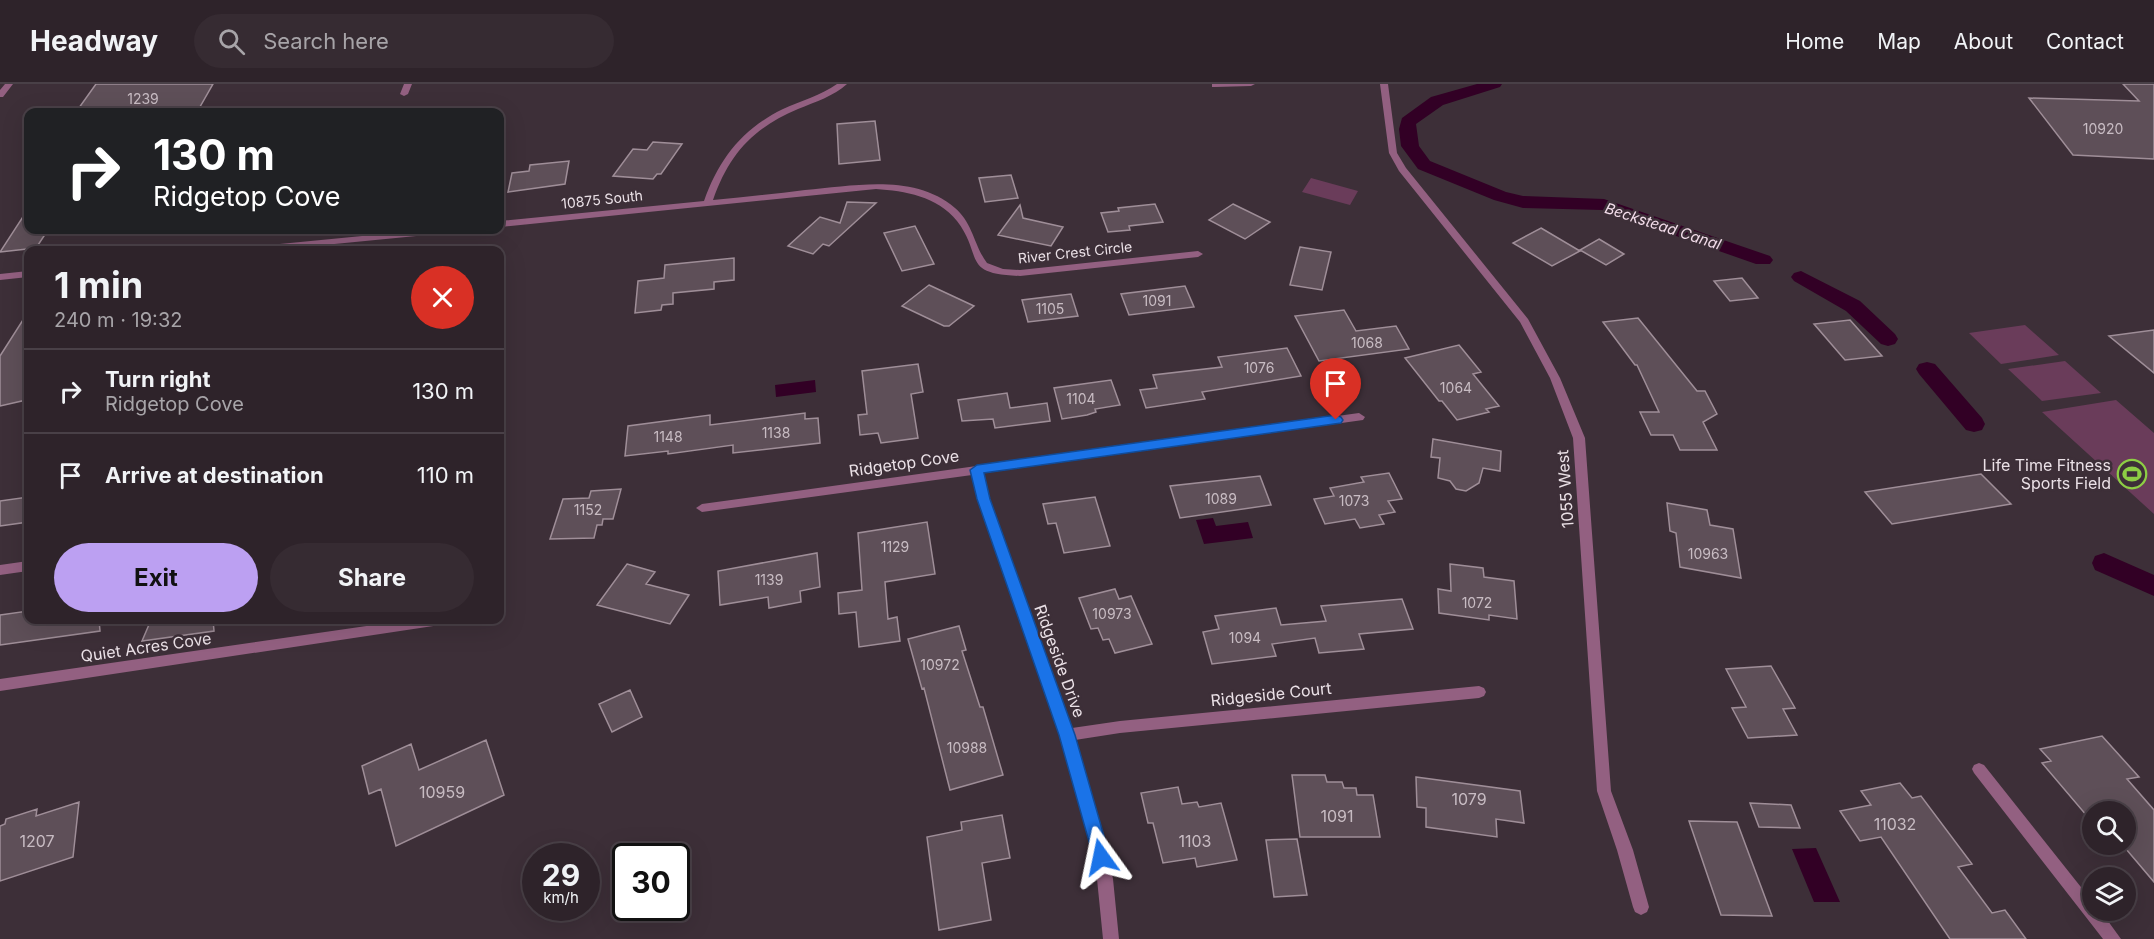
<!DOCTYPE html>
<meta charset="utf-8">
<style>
body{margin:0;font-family:Inter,sans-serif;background:#362b32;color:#f1f3f6;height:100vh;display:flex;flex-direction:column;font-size:22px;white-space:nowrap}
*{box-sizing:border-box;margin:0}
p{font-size:20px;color:#a7a4a8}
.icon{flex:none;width:33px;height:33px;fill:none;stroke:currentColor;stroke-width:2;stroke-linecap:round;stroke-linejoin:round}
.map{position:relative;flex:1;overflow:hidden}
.side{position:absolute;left:24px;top:162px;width:480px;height:378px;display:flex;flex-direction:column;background:#2e232a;border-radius:12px;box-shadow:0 6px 24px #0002,0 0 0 2px #494047}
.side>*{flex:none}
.top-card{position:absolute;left:24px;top:24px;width:480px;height:126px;border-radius:12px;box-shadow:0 6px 24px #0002,0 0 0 2px #494047;background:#202124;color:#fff;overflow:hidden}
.fabs{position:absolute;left:2082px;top:717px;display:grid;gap:12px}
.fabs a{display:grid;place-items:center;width:54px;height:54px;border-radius:50%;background:#2e232a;box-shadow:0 6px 24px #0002,0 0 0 2px #494047;font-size:30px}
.speed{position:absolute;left:522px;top:759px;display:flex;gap:12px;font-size:30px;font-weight:700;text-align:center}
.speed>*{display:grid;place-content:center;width:78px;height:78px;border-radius:50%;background:#2e232a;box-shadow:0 6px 24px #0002,0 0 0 2px #494047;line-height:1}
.speed small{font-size:15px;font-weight:400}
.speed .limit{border:3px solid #111;border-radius:9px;background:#fff;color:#111}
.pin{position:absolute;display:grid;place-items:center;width:51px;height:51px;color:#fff;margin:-62px -26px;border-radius:50% 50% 50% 0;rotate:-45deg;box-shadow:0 0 6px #0007}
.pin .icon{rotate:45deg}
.me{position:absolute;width:66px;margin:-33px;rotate:348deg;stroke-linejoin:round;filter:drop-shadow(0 0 4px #0008)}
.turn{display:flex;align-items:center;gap:21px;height:126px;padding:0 30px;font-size:27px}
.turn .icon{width:78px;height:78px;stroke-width:2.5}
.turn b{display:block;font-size:42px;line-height:51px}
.round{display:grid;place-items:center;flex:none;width:63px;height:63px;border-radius:32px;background:#362b32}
.headline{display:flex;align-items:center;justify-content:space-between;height:102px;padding:0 30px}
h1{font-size:36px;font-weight:700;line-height:45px}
.primary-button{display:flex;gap:12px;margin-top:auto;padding:12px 30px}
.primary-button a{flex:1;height:69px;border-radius:36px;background:#bca0f2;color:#111;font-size:24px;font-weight:700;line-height:69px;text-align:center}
.primary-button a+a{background:#362b32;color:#f1f3f6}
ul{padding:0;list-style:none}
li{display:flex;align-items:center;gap:18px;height:84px;padding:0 30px;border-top:2px solid #494047}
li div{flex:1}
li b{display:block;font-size:22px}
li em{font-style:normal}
header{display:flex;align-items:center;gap:36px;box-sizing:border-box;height:84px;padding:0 30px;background:#2e232a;border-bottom:2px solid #494047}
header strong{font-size:28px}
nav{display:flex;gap:33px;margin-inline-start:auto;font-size:21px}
.search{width:420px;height:54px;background:#362b32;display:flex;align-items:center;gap:15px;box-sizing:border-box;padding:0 21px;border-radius:33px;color:#a7a4a8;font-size:22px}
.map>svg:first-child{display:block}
.green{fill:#6a3c5a}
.water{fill:#320025}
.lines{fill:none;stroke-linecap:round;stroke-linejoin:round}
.canal{fill:#320025;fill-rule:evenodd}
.building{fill:#5e4f58;stroke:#9f8e98;stroke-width:1.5}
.street{fill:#936081;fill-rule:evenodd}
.route{fill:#1a73e8;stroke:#114b97;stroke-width:1.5}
.labels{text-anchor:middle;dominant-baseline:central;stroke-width:5;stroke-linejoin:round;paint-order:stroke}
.number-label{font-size:14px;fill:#c8bcc3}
.far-street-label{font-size:14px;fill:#ebe1e7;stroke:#3d2f38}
.far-water-label{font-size:15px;font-style:italic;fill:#f3ddea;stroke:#3d2f38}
.street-label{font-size:16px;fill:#ebe1e7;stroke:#3d2f38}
.poi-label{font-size:16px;fill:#ebe1e7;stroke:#3d2f38;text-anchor:end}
.near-number-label{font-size:16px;fill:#c8bcc3}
</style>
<header>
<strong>Headway</strong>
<div class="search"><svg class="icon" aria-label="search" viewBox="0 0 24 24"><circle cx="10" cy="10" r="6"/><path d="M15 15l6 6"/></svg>Search here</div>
<nav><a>Home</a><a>Map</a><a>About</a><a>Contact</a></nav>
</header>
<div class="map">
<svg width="2154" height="855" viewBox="0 0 2154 855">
<rect width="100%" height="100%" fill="#3d2f38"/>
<path class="green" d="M1311,94l47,13 -8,14 -48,-13z
M2025,241l34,30 -58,9 -32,-31z
M2065,277l36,32 -59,8 -34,-32z
M2116,316l38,33v81l-112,-102z"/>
<path class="water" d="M815,296l1,12 -40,5 -1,-12z
M1213,434l3,8 32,-4 5,16 -49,6 -8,-24z
M1816,764l24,54h-26l-22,-53z"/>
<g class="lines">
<path class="canal" d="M1477,0h25l-2,3 -57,18 -27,19 3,22 11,15 76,31 17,4 81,3 166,57 3,4 -3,4h-14l-154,-54 -79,-2 -29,-8 -76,-31 -17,-23 -2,-17 3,-11 29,-21z
M1801,187l59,30 35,33 3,5 -3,5 -7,2 -7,-2 -35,-33 -52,-30 -3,-4 3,-4z
M1927,278l8,2 47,54 3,6 -3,6 -8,2 -8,-2 -47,-56 -3,-5 3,-5z
M2104,469l50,22v21l-59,-26 -3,-7 3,-7z"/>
</g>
<path class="building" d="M96,0h117l-16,28h-121z
M2123,0h31v75l-81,-4 -44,-57 110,3z
M875,37l5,39 -41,4 -2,-40z
M653,58l29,2 -21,30h-4l-4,5 -40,-3 20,-27 14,1z
M569,77l-4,23 -57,8 4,-19 17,-2 1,-6z
M1011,91l7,23 -33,4 -6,-24z
M847,118l29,1 -47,43 -6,-2 -10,10 -25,-8 32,-29 20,6z
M1155,120l8,18 -34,4 1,4 -22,2 -7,-19 18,-2 -1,-3z
M1233,120l37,18 -25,17 -36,-19z
M1020,121l3,13 40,9 -12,19 -53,-11z
M28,125v21h20l-12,18 -36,4z
M915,142l19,38 -32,7 -18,-38z
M1541,144l39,23 -28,15 -39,-23z
M1599,155l25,15 -18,11 -26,-15z
M1300,163l31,5 -9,38 -32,-5z
M734,174v22l-20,2v7l-41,4v11l-11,1 -1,5 -26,3 3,-32 26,-3 1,-13z
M1742,194l16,20 -28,3 -16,-20z
M929,201l45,21 -25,20h-5l-42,-20z
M1185,202l9,21 -65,8 -8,-21z
M1071,210l7,22 -50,6 -6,-22z
M1344,226l12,21 40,-5 13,23 -90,12 -24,-45z
M28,228v82l-2,6 -26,6v-50z
M1638,234l59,73h8l12,23 -14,8 14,28h-37l-7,-15h-22l-11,-23h19l-22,-47h-2l-32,-43z
M1850,236l32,36 -37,4 -31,-36z
M2154,246v43l-45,-37z
M1459,261l22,27 -8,2 26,32 -13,3 3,3 -32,8 -15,-19h-3l-34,-43z
M1287,264l14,28 -99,16 3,7 -59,9 -6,-18 17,-2 -4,-13 69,-8 -4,-10z
M918,280l5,28 -12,2 7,44 -37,5 -3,-10 -18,2 -2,-20 9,-1 -5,-43z
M1111,296l9,25 -25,4 1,3 -9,3 -25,4 -8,-31z
M1007,309l3,15 37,-5 3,18 -55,7 -2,-9 -31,2 -4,-21z
M805,329v6l13,-1 2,25 -87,10v-8l-65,9v-3l-43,5 3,-30 82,-11v10z
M1433,355l68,12 -1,20 -17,-3 -4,15 -13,8 -10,-2 -6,-8 -12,-3 2,-20 -9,-1z
M1389,389l13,26 -14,2 7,11 -16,3 5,9 -24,4 -5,-9 -30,5 -11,-25 20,-3 -4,-8 34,-6 -3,-5z
M1981,390l30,30 -119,20 -27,-32z
M1260,392l11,29 -91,13 -10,-32z
M621,405l-8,30h-10l-1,6h-5l-3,13 -44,1 13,-40 26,-1 2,-7z
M28,413v25l-28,4v-25z
M1095,413l15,49 -46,7 -8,-30 -8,1 -5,-20z
M1667,419l40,7 3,15 23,4 8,49 -61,-11 -4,-34 -6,-2z
M927,438l8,52 -50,8 3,37 9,-2 3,24 -41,6 -3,-35 -17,2 -1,-21 24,-3 -4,-57z
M817,469l3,34 -20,4 1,11 -32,6 -1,-11 -48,8 -2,-34z
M627,480l28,8 -9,12 43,11 -19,29 -73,-19z
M1450,480l33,4 1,9 30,4 3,38 -28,-4v5l-50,-7 -1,-24 13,2z
M1115,505l4,10 12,-3 21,48 -37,9 -6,-14 -6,1 -5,-12 -7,1 -12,-31z
M1402,515l11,30 -54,5 5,15 -45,4 -4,-15 -43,6 4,12 -64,8 -9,-32 16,-3 -4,-13 61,-8 5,17 45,-4 -5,-15z
M28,527v9h71l1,11 -100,14v-30z
M151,536h62l1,11 -72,10z
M959,542l7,24 -4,1 18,56h3l20,68 -53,15 -26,-102 -2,1 -14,-50z
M1771,582l24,42 -12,1 14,26 -49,3 -16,-30 14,-1 -20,-38z
M630,606l12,27 -30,15 -13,-28z
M2102,652l37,41 -12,2 27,31v72l-28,-33v-37h-34v3l-5,1 -45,-53 9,-2 -11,-12z
M486,656l18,55 -108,51 -15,-57 -12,5 -7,-28 49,-22 8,26z
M1292,691h33l2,7h15l2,6h12l1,7h16l7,42h-80z
M1416,693l104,14 4,32 -28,-4 1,18 -71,-10v-19l-9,-1z
M1900,699l12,15 9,-2 51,68 -14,3 34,46 13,-3 21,29h-76l-69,-102 -21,4 -20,-30 31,-6 -10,-14z
M1178,703l4,17 15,-2 2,5 22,-4 16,57 -40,7 -2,-9 -32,5 -10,-40h-5l-7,-30z
M79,718l-6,55 -73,24v-55l5,-2 1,-5 31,-10 -1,7z
M1750,719l41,2 9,23 -41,-1z
M1002,731l8,43 -28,5 9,57 -52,10 -12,-93 35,-7 -1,-8z
M1689,737l48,1 35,94 -51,-1z
M1297,755l10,56 -33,2 -8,-57z"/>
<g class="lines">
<path class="street" d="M5,0h8l-10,13h-3v-7z
M404,0h8l-4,10 -4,2 -4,-2z
M837,0h10c-13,12 -32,18 -49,25 -45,19 -69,45 -85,91 31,-3 61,-6 92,-10 49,-4 109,-17 150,18 18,15 19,38 32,55l16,6 17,1 178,-19 5,3 -5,3 -178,19c-60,-2 -36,-20 -63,-55 -20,-25 -52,-30 -81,-32l-376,38v-6l204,-20c15,-42 38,-72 79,-92 18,-8 38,-14 54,-25z
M1212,0h43l-4,2 -36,1h-3z
M1380,0h8l9,69 9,15 122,151 32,59 25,60 26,353 22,59 16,57 -2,5 -6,3 -6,-3 -2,-5 -16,-57 -20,-59 -24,-353 -23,-60 -30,-56 -121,-151 -10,-18z
M424,146h28l-5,3 -174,17h-28l5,-3z
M28,187v6l-28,3v-6z
M1359,329l6,4 -2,3 -379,53 6,26 82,229 48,-7 359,-35 5,2 2,4 -2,4 -5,2 -359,35 -45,7 29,95 9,44 6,60h-16l-6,-60 -7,-44 -30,-100 -82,-236 -6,-24 -270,37 -6,-4 6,-4z
M28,477v10l-28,4v-10z
M408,536h38l-1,4 -5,1 -440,66v-12z
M1979,679l5,2 108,136v9h8l21,29h-18l-129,-166 -2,-4 2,-4z"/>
</g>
<path class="route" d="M1336,331l5,2 2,3 -2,3 -357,50 6,26 85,236 35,122 -3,6 -6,2 -6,-2 -36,-128 -82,-236 -7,-29 7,-5z"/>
<defs>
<g id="stadium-ring" transform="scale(1.5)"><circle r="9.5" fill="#3d2f38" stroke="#8dce44" stroke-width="1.5"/><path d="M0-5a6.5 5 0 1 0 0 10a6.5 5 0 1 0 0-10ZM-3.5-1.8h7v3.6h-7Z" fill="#8dce44"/></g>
</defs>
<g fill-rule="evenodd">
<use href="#stadium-ring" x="2132" y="390"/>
</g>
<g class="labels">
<g class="number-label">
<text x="143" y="14">1239</text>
<text x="2103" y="44">10920</text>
<text x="1157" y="216">1091</text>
<text x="1050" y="224">1105</text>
<text x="1367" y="258">1068</text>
<text x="1259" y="283">1076</text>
<text x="1456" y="303">1064</text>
<text x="1081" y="314">1104</text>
<text x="776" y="348">1138</text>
<text x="668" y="352">1148</text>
<text x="1221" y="414">1089</text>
<text x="1354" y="416">1073</text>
<text x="588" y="425">1152</text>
<text x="895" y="462">1129</text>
<text x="1708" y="469">10963</text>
<text x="769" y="495">1139</text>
<text x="1477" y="518">1072</text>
<text x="1112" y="529">10973</text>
<text x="1245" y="553">1094</text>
<text x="940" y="580">10972</text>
<text x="967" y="663">10988</text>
</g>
<g class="far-street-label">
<text transform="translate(602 115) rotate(-6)">10875 South</text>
<text transform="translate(1075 168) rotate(-6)">River Crest Circle</text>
</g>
<g class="far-water-label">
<text transform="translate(1663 142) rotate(18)">Beckstead Canal</text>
</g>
<g class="street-label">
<text transform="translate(904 379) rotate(-8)">Ridgetop Cove</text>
<text transform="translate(1565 405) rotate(-94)">1055 West</text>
<text transform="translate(146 563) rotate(-8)">Quiet Acres Cove</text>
<text transform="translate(1060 577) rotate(70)">Ridgeside Drive</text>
<text transform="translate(1271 610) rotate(-6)">Ridgeside Court</text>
</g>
<g class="poi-label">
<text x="2111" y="381">Life Time Fitness<tspan x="2111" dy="18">Sports Field</tspan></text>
</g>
<g class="near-number-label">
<text x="442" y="708">10959</text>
<text x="1469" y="715">1079</text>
<text x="1337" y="732">1091</text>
<text x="1895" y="740">11032</text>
<text x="37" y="757">1207</text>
<text x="1195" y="757">1103</text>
</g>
</g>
</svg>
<div class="fabs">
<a><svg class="icon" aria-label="search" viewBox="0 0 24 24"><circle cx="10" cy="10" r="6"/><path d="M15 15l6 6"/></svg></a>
<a><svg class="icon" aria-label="layers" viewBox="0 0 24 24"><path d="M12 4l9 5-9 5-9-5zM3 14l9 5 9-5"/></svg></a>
</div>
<div class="speed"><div>29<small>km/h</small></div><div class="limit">30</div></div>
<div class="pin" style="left:1336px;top:336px;background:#d93025"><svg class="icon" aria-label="arrive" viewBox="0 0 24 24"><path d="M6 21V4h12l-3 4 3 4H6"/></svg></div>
<svg class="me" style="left:1101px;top:773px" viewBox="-20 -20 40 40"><path d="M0-17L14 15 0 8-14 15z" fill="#1a73e8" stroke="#fff" stroke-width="4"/></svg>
<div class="top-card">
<div class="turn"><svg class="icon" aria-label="right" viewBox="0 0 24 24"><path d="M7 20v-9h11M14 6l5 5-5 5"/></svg><div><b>130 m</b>Ridgetop Cove</div></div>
</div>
<section class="side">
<div class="headline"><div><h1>1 min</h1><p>240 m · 19:32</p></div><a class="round" style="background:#d93025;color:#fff"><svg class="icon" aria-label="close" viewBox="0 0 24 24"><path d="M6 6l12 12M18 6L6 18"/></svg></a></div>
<ul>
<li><svg class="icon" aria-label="right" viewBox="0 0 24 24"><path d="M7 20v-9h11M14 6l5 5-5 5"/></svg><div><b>Turn right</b><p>Ridgetop Cove</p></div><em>130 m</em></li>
<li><svg class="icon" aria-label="arrive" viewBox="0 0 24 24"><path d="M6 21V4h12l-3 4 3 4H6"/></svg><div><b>Arrive at destination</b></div><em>110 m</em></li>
</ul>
<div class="primary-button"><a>Exit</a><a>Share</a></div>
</section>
</div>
